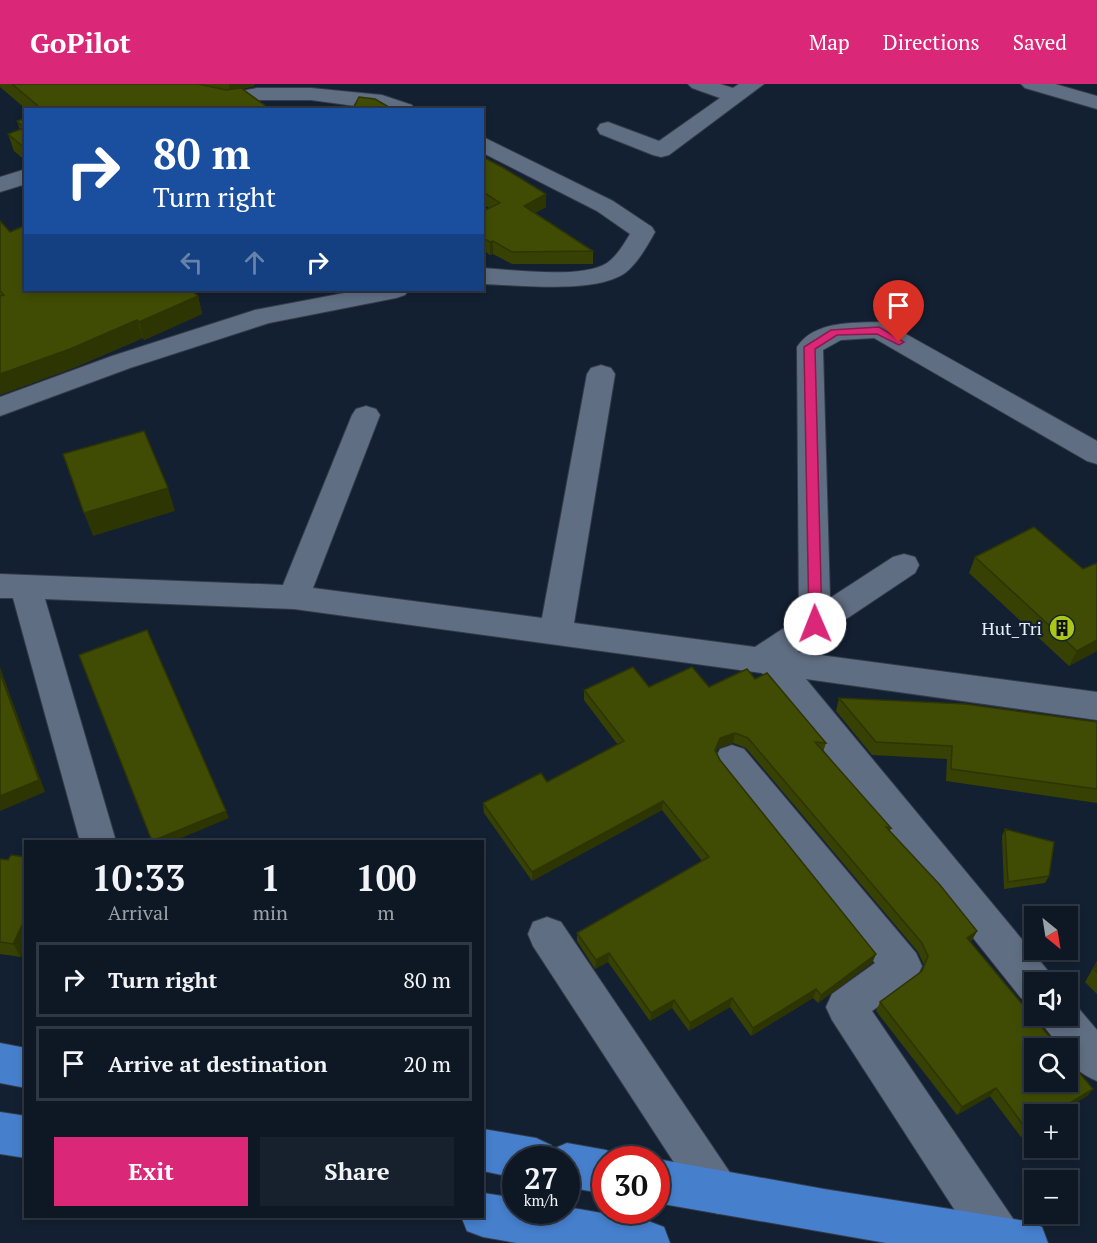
<!DOCTYPE html>
<meta charset="utf-8">
<style>
body{margin:0;font-family:"PT Serif",serif;background:#17212d;color:#f1f3f6;height:100vh;display:flex;flex-direction:column;font-size:22px;white-space:nowrap}
*{box-sizing:border-box;margin:0}
p{font-size:20px;color:#9ba0a7}
.icon{flex:none;width:33px;height:33px;fill:none;stroke:currentColor;stroke-width:2;stroke-linecap:round;stroke-linejoin:round}
.map{position:relative;flex:1;overflow:hidden}
.sheet{position:absolute;left:24px;top:756px;width:460px;height:378px;display:flex;flex-direction:column;background:#0e1825;border-radius:0px;box-shadow:0 3px 9px #0003,0 0 0 2px #2e3742}
.sheet>*{flex:none}
.hud{position:absolute;left:24px;top:24px;width:460px;height:183px;border-radius:0px;box-shadow:0 3px 9px #0003,0 0 0 2px #2e3742;background:#1a4fa0;color:#fff;overflow:hidden}
.needle{width:39px;rotate:150deg}
.controls{position:absolute;left:1024px;top:822px;display:grid;gap:12px}
.controls a{display:grid;place-items:center;width:54px;height:54px;border-radius:0px;background:#0e1825;box-shadow:0 3px 9px #0003,0 0 0 2px #2e3742;font-size:30px}
.speed{position:absolute;left:502px;top:1062px;display:flex;gap:12px;font-size:30px;font-weight:700;text-align:center}
.speed>*{display:grid;place-content:center;width:78px;height:78px;border-radius:50%;background:#0e1825;box-shadow:0 3px 9px #0003,0 0 0 2px #2e3742;line-height:1}
.speed small{font-size:15px;font-weight:400}
.speed .limit{border:9px solid #d22;background:#fff;color:#111}
.pin{position:absolute;display:grid;place-items:center;width:51px;height:51px;color:#fff;margin:-62px -26px;border-radius:50% 50% 50% 0;rotate:-45deg;box-shadow:0 0 6px #0007}
.pin .icon{rotate:45deg}
.me{position:absolute;width:66px;margin:-33px;rotate:359deg;stroke-linejoin:round;filter:drop-shadow(0 0 4px #0008)}
.turn{display:flex;align-items:center;gap:21px;height:126px;padding:0 30px;font-size:27px}
.turn .icon{width:78px;height:78px;stroke-width:2.5}
.turn b{display:block;font-size:42px;line-height:51px}
.lanes{display:flex;align-items:center;height:57px;padding:0 30px;background:#0003;justify-content:center;gap:30px;direction:ltr}
.lanes .off{opacity:.35}
.eta{display:flex;justify-content:space-evenly;align-items:center;height:102px;text-align:center}
.eta b{font-size:36px;font-weight:600;line-height:42px}
.action{display:flex;gap:12px;margin-top:auto;padding:12px 30px}
.action a{flex:1;height:69px;border-radius:0px;background:#db2777;color:#fff;font-size:24px;font-weight:600;line-height:69px;text-align:center}
.action a+a{background:#17212d;color:#f1f3f6}
ul{padding:0;list-style:none}
li{display:flex;align-items:center;gap:18px;height:75px;margin:0 12px 9px;padding:0 18px;border:3px solid #2e3742;border-radius:0px}
li div{flex:1}
li b{display:block;font-size:22px}
li em{font-style:normal}
header{display:flex;align-items:center;gap:36px;box-sizing:border-box;height:84px;padding:0 30px;background:#db2777;color:#fff}
header strong{font-size:28px}
nav{display:flex;gap:33px;margin-inline-start:auto;font-size:21px}
.map>svg:first-child{display:block}
.lines{fill:none;stroke-linecap:round;stroke-linejoin:round}
.minor-casing{stroke:#343b4a;stroke-width:2}
.tertiary-casing{stroke:#343b4a;stroke-width:2}
.trunk-casing{stroke:#343b4a;stroke-width:2}
.minor{fill:#606e83;fill-rule:evenodd}
.tertiary{fill:#606e83;fill-rule:evenodd}
.trunk{fill:#467fcc;fill-rule:evenodd}
.wall{fill:#374103}
.shaded-wall{fill:#2d3503}
.building{fill:#404c04;stroke:#2d3503;stroke-width:1.5}
.route{fill:#db2777;stroke:#8e194d;stroke-width:1.5}
.labels{text-anchor:middle;dominant-baseline:central;stroke-width:4.5;stroke-linejoin:round;paint-order:stroke}
.poi-label{font-size:18px;fill:#e5eefa;stroke:#132031;text-anchor:end}
</style>
<header>
<strong>GoPilot</strong>
<nav><a>Map</a><a>Directions</a><a>Saved</a></nav>
</header>
<div class="map">
<svg width="1097" height="1159" viewBox="0 0 1097 1159">
<rect width="100%" height="100%" fill="#132031"/>
<g class="lines">
<g class="minor-casing">
<path id="minor" d="M149,0h41l40,9 27,-5h54l71,7 30,10 2,5h-30l-73,-10h-54l-27,5 -77,-17z
M688,0h32l13,4 6,-4h25l-95,71 -8,2 -8,-2 -53,-21 -3,-5 3,-5 8,-2 51,19 61,-43 -28,-10z
M483,53l130,64 39,26 3,5c-8,14 -17,31 -30,41 -30,21 -106,12 -142,11v-16c30,2 100,11 124,-5 10,-7 17,-19 23,-29l-33,-23 -114,-58z
M26,85v15l-26,8v-15z
M360,206h49l-4,5 -9,3 -127,25 -139,45 -130,48v-19l112,-41 143,-46z
M879,238l9,2 209,117v23l-10,-3 -213,-123 -33,2 -18,10 7,248 63,-41 11,-3 11,3 4,8 -4,8 -118,79 300,40v28l-291,-41 243,293 5,10h-19v21l-14,-5 -259,-325 -468,-64 -249,-10 70,239 -1,4h-37l2,-4 -66,-240h-13v-24l283,11 69,-170 4,-6 10,-3 10,3 4,6 -67,173 229,30 45,-244 4,-6 10,-3 10,3 4,6 -41,249 181,24 44,-29 -2,-271c17,-26 54,-24 82,-25z
M732,661l12,4 172,204 6,13 -6,13 -44,32 144,212 6,16 -1,4h-45l-144,-223 -6,-13 6,-13 43,-31 -155,-194 -5,-10 5,-10z
M547,833l14,5 172,255 7,15 -7,15 -15,7 -15,-7 -170,-261 -5,-12 5,-12z
M1068,916l6,3 23,27v51c-14,-6 -29,-15 -29,-33h-7l-15,-19 -6,-13h28z"/>
</g>
<g class="tertiary-casing">
<path id="tertiary" d="M1021,0h34l42,12v13l-72,-21z"/>
</g>
<g class="trunk-casing">
<path id="trunk" d="M0,959l26,5v40l-26,-5z
M0,1028l26,4v42l-26,-4z
M483,1045l53,9 15,7 2,4 14,-6 39,7 15,7 2,3h-17v34l-39,-7v-27h-51v18l-33,-7z
M657,1075l167,30 202,32 16,6 6,16h-162l-229,-40z
M483,1109l33,5v12h51v-3l81,14 16,6 6,16h-153l-34,-6 -16,-6 -6,-15h22z"/>
</g>
<use href="#minor" class="minor"/>
<use href="#tertiary" class="tertiary"/>
<use href="#trunk" class="trunk"/>
</g>
<path class="wall" d="M0,0h255l-1,2 -12,3 29,21h-244l-27,-23z
M26,34v43l-12,-10 -6,-17 12,-4 -3,-9z
M483,73l63,50 -11,6 58,38v13h-81l-19,-10 -3,1 -7,-5v-39l6,-3 -6,-4z
M0,137l10,11 188,64 4,18 -58,26 -1,-2 -67,29 -76,28z
M975,473l108,12 14,82 -28,15 -100,-93z
M755,595l71,64 -3,9 68,76 -1,3 87,100 -5,9 -2,2 123,147 -6,7 -30,18h-22v15l-14,8 -31,-41 -33,19 -81,-104 4,-9 41,-30 3,-7 -6,-13 -172,-204 -13,-5 -15,5 -2,5 4,7 156,194 -4,9 -54,40 -5,-5 -62,38 -21,-29 -41,24 -17,-23 -22,13 -42,-59 -13,7 -18,-28v-8l125,-72 -40,-51 -130,71 -48,-68 -1,-10 64,-21 71,-37 -34,-45v-10l65,-3h60z
M839,614l258,24v81l-151,-22 1,-22 -75,-4 -36,-44z
M1005,745l44,47 -4,7 -41,6 -2,-53z
M0,775l8,1 13,97 -21,-3z
M1097,877v33l-12,-12z"/>
<path class="shaded-wall" d="M229,0h26l-1,2 -24,5z
M546,110v13l-22,11v-12z
M493,157v13l-3,1v-13z
M198,212l4,18 -58,26 -5,-18z
M137,236l6,18 -67,29 -76,28v-21z
M168,404l7,23 -82,25 -9,-23z
M1097,556v11l-28,15 8,-15z
M0,583l45,125 -45,19z
M735,649l-2,10 -15,5 -5,12 2,-10 5,-12z
M663,717l-1,9 -130,71v-9z
M226,727l3,7 -57,24h-20z
M26,833v32l-5,8 -8,-13z
M977,847l-5,9 -10,7 5,-9z
M609,869l-1,9 -13,7 1,-9z
M876,870l-4,9 -54,40 3,-8z
M816,905l-3,9 -62,38 2,-8z
M732,914l-2,9 -41,24 1,-8z
M674,916l-2,8 -22,13 1,-8z
M996,1004l-6,8 -33,19 5,-8z
M1093,1005l-6,7 -30,18h-5z
M1035,1041v4l-14,8 6,-7z"/>
<path class="building" d="M12,0h186l28,6 15,-2 30,22h-228z
M359,13l16,2 19,11h-42z
M26,34v31l-18,-15 16,-6 -7,-7z
M483,73l19,10 44,27 -22,12 69,45 -81,1 -19,-11 -3,1 -7,-4v-27l17,-8 -17,-11z
M0,137l10,11 16,-7v65h165l7,6 -59,26 -2,-2 -67,29 -70,25v-78l4,-1 -4,-4z
M144,347l24,57 -84,25 -21,-59z
M1034,443l49,42 14,-6v77l-20,11 -102,-94z
M147,546l79,181 -74,30 -73,-186z
M633,583l16,20 43,-20 17,20 38,-18 8,10 12,-6 59,70 -11,-1 76,86 -5,-1 54,58 37,46 -10,7 92,110h-24v34h33v-23l25,30 -41,25h-17v11l-8,5 -31,-42 -34,19 -82,-105 42,-31 6,-15 -6,-13 -174,-205 -13,-5 -15,5 -5,12 5,10 156,194 -55,41 -5,-6 -63,39 -21,-30 -42,25 -16,-23 -23,13 -42,-60 -13,7 -19,-27 132,-76 -46,-56 -131,71 -49,-69 58,-30 6,9 77,-41 -40,-51z
M0,589l39,107 -39,16z
M839,614l126,6 132,18v67l-146,-20 1,-23 -76,-4z
M1005,745l49,13 -5,34 -41,6z
M11,771l15,2v60l-13,27 -13,-2v-83l8,1z
M1097,880v8l-3,-3z"/>
<path class="route" d="M879,243l25,15 -5,3 -22,-11 -40,1 -22,14 7,275 -7,5 -6,-5 -5,-277 27,-17z"/>
<defs>
<g id="building-disc" transform="scale(1.35)"><circle r="9.5" fill="#aac718" stroke="#132031"/><path d="M-4-6H4V6H1V3H-1V6H-4ZM-2.5-4.3h1.7v1.8h-1.7ZM.8-4.3h1.7v1.8H.8ZM-2.5-1h1.7V.8h-1.7ZM.8-1h1.7V.8H.8Z" fill="#111"/></g>
</defs>
<g fill-rule="evenodd">
<use href="#building-disc" x="1062" y="544"/>
</g>
<g class="labels">
<g class="poi-label">
<text x="1042" y="544">Hut_Tri</text>
</g>
</g>
</svg>
<div class="controls">
<a><svg class="needle" viewBox="-14 -14 28 28"><path d="M0-13l5 13h-10z" fill="#e53935"/><path d="M0 13l5-13h-10z" fill="#9ba0a7"/></svg></a>
<a><svg class="icon" aria-label="sound" viewBox="0 0 24 24"><path d="M4 9h4l5-4v14l-5-4H4zM17 9q2 3 0 6"/></svg></a>
<a><svg class="icon" aria-label="search" viewBox="0 0 24 24"><circle cx="10" cy="10" r="6"/><path d="M15 15l6 6"/></svg></a>
<a>+</a>
<a>−</a>
</div>
<div class="speed"><div>27<small>km/h</small></div><div class="limit">30</div></div>
<div class="pin" style="left:899px;top:258px;background:#d93025"><svg class="icon" aria-label="arrive" viewBox="0 0 24 24"><path d="M6 21V4h12l-3 4 3 4H6"/></svg></div>
<svg class="me" style="left:815px;top:540px" viewBox="-20 -20 40 40"><circle r="19" fill="#fff"/><path d="M0-13L10 11 0 6-10 11z" fill="#db2777"/></svg>
<div class="hud">
<div class="turn"><svg class="icon" aria-label="right" viewBox="0 0 24 24"><path d="M7 20v-9h11M14 6l5 5-5 5"/></svg><div><b>80 m</b>Turn right</div></div>
<div class="lanes"><svg class="icon off" aria-label="left" viewBox="0 0 24 24"><path d="M17 20v-9H6M10 6l-5 5 5 5"/></svg><svg class="icon off" aria-label="ahead" viewBox="0 0 24 24"><path d="M12 20V5M6 11l6-6 6 6"/></svg><svg class="icon" aria-label="right" viewBox="0 0 24 24"><path d="M7 20v-9h11M14 6l5 5-5 5"/></svg></div>
</div>
<section class="sheet">
<div class="eta">
<div><b>10:33</b><p>Arrival</p></div>
<div><b>1</b><p>min</p></div>
<div><b>100</b><p>m</p></div>
</div>
<ul>
<li><svg class="icon" aria-label="right" viewBox="0 0 24 24"><path d="M7 20v-9h11M14 6l5 5-5 5"/></svg><div><b>Turn right</b></div><em>80 m</em></li>
<li><svg class="icon" aria-label="arrive" viewBox="0 0 24 24"><path d="M6 21V4h12l-3 4 3 4H6"/></svg><div><b>Arrive at destination</b></div><em>20 m</em></li>
</ul>
<div class="action"><a>Exit</a><a>Share</a></div>
</section>
</div>
